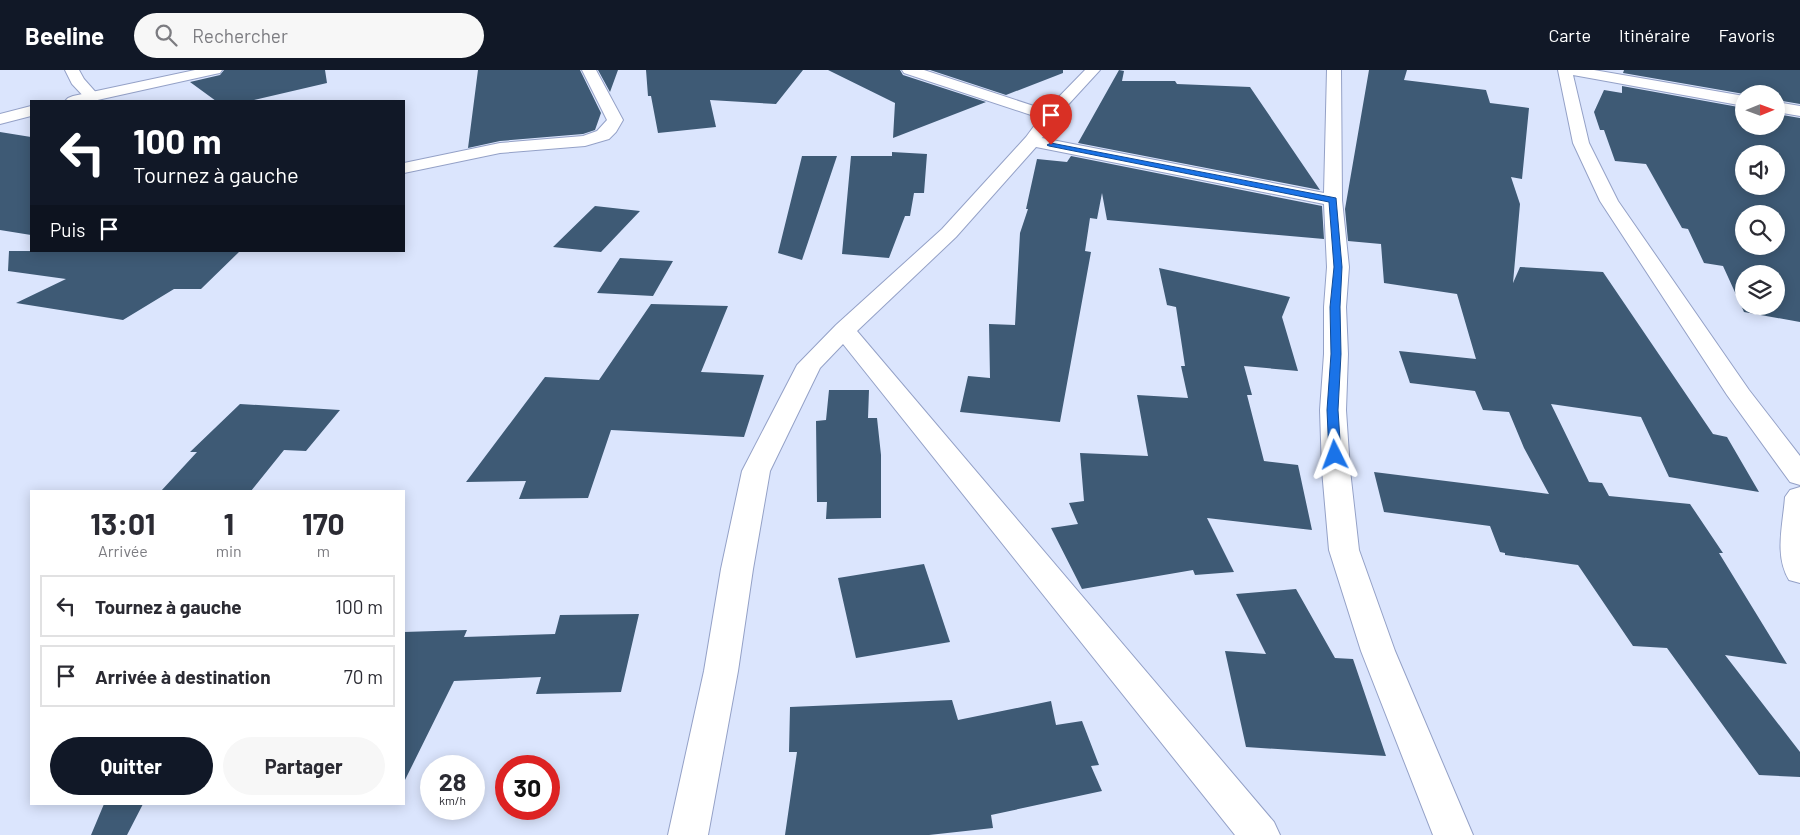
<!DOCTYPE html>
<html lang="fr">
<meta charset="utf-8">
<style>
body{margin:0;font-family:Barlow,sans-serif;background:#f7f7f7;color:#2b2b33;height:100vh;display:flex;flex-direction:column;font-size:19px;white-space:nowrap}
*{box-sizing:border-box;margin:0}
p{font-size:16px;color:#7c7c81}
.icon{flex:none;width:28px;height:28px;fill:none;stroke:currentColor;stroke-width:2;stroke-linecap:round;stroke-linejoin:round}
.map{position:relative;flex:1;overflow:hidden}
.details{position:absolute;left:30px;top:420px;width:375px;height:315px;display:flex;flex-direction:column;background:#fff;border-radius:0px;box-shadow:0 2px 12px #0003}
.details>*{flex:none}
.banner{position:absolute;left:30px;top:30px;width:375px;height:152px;border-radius:0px;box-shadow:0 2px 12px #0003;background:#111827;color:#fff;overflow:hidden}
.needle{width:32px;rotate:89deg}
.tools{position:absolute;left:1735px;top:15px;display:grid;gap:10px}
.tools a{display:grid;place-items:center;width:50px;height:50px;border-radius:50%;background:#fff;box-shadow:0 2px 12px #0003;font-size:25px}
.speed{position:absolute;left:420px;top:685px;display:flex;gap:10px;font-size:25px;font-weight:700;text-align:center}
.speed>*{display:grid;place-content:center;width:65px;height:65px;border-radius:50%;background:#fff;box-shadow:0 2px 12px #0003;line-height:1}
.speed small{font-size:12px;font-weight:400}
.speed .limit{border:8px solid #d22;background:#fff;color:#111}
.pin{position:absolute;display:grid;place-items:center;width:42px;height:42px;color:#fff;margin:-51px -21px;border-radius:50% 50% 50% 0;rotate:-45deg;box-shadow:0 0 5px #0007}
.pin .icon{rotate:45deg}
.me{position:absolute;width:55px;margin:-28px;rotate:357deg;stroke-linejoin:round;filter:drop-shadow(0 0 4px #0008)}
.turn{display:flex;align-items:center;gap:18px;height:105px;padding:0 20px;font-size:22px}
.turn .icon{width:65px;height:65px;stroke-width:2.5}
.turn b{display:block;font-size:35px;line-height:42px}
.then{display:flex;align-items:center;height:48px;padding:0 20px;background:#0003;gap:10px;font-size:19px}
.eta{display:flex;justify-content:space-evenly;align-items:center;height:85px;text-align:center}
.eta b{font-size:30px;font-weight:700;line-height:35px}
.button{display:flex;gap:10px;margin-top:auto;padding:10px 20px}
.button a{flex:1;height:58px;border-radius:30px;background:#111827;color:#fff;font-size:20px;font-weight:700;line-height:58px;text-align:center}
.button a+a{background:#f7f7f7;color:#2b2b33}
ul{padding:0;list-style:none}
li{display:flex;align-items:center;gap:15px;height:62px;margin:0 10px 8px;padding:0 10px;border:2px solid #e1e1e2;border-radius:0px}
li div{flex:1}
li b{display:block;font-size:19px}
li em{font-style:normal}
header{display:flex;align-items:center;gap:30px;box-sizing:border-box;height:70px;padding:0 25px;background:#111827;color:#fff}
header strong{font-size:24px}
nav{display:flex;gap:28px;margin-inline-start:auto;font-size:18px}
.search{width:350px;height:45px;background:#f7f7f7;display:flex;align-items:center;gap:12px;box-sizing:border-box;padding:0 18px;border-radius:28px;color:#7c7c81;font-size:19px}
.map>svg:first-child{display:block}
.building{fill:#3e5a75;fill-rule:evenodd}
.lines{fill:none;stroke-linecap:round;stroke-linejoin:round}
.minor-casing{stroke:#94a1c7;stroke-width:2}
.tertiary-casing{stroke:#94a1c7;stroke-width:2}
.minor{fill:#fff;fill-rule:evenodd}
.tertiary{fill:#fff;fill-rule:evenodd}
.route{fill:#1a73e8;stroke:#114b97}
</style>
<header>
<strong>Beeline</strong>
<div class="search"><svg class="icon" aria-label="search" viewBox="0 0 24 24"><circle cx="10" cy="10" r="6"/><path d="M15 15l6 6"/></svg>Rechercher</div>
<nav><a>Carte</a><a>Itinéraire</a><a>Favoris</a></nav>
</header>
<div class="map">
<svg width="1800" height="765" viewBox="0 0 1800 765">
<rect width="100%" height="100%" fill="#dbe5fd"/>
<path class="building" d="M224,0h101l2,13 -77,18h-34l-26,-19 30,-7z
M478,0h102l21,43 -6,17 -12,4 -83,7 -32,7z
M598,0h20l-8,22z
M646,0h157l-27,34 -66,-4 6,27 -58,6 -7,-37h-3z
M828,0h72l3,5 83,27 -93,36 2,-35z
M930,0h133v3l-57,22z
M1119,0l5,1 -2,10h53l2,3 73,3 70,103 -242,-47z
M1369,0h38l-3,10 82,10 4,13 39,5 -7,71 -11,-2 9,27 -7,79 7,-16 83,5 110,162 14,3 32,55 -90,-15 -28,-60 -90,-13 38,78 13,1 7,13 81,8 33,49h-4l68,111 -62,-9 75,97v25l-41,-2 -92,-127 -34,-2 -55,-81 -73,-10v-2l-5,-1 -10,-26 -106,-14 -10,-40 175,22 -25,-46 -15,-36 -26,-2 -8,-19 -65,-8 -11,-32 77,8 -19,-65 -73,-11 -3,-39 -33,-3 -3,-32z
M1624,0h176v34l-24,-4v-6h-32l-121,-21z
M1622,16l122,22v18h32v-12l24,4v204l-56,-10 -21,-46 -19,-3 -16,-34 -6,-1 -36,-64 -31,-3 -11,-31h-4l-6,-18 10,-22 18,3zM1744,84h32v32h-32zM1744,144h32v32h-32zM1744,204h32v32h-32z
M0,62l31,5v98l-31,-5z
M892,82l35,2 -3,39h-10l-4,23h-5l-16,42 -47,-4 9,-98h41z
M802,86h35l-35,104 -24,-7z
M1071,86l251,50 2,33 -217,-19 -5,-27 -5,26 -7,-1 -5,33 6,1 -31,170 -100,-10 8,-36 22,2 -1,-54 26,1 5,-92 8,-24h-2l11,-50 30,3z
M595,136l45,5 -39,41 -48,-5z
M9,181h231l-39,38h-27l-51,31 -107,-17 50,-24 -58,-8z
M620,188l53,3 -20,35 -56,-3z
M1159,198l131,29 -8,20 16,54 -54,-5 8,29h-5l17,66 34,4 14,65 -105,-12 27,54 -39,3 -2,-5 -111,19 -31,-61 27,-4 -9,-21 15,-2 -4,-48 68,3 -11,-61 51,3 -7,-32h4l-9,-59 -9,-2z
M651,234l77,2 -27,66 63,3 -20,62 -133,-7 -23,68 -69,1 7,-18 -60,1 79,-105 54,3z
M829,320h40l-1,28h9l4,37v63l-55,1 1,-17h-10l-1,-81 10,-1z
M240,334l100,6 -34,41 -22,-1 -33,41h-90l36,-39h-7z
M924,494l26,78 -94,16 -18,-80z
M1296,519l39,69 18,1 33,97 -140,-9 -21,-96 41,3 -30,-60z
M639,544l-18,78 -85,2 5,-17 -87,4 -50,101v-150l63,-2 -3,7 91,-3 5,-19z
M952,630l6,20 93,-19 5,24 26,-4 17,44 -8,1 11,25 -111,24 2,13 -64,7h-144l12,-83h-8l1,-45z
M104,734h39l-16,31h-36z"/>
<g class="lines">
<g class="minor-casing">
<path id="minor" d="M65,0h14l5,9 16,18 -3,3h-10l-15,-16z
M582,0h14l27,50 -7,12 -7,7 -24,7 -85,7 -96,20v-10l96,-20 83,-7 14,-5 10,-11z
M902,0h22l122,40 39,-40h15l-45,49 -13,19 282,55 3,-123h14l1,130 7,67 -3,40 2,47 -2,56 4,60 9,80 36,101 78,184h-40l-72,-184 -32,-101 -7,-80 -2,-60 4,-56v-47l3,-40 -3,-63 -288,-57 -80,90 -99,94 417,491 6,13h-45l-392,-491 -23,24 -50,103 -17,98 -15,102 -30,164h-40l36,-164 17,-102 21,-98 55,-106 39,-40 106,-96 84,-92 14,-19 -136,-45z
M1558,0h36l150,26v10l-171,-31 16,68 29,58 131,189 51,66v29l-10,-3 -63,-87 -127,-194 -27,-58z
M1776,32l24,4v10l-24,-4z
M1800,417v96l-11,-3c-15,-25 -6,-55 -4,-83l5,-7z"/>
</g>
<g class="tertiary-casing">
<path id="tertiary" d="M195,0h27l-2,3 -5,1 -122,27h-28l3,-3 5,-2z
M31,36v10l-31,8v-10z"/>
</g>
<use href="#minor" class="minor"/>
<use href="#tertiary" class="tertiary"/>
</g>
<path class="route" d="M1051,73l285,55 6,69 -2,40 1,47 -3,56 3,45 -2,3 -4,1 -6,-4 -2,-45 4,-56 -1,-47 4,-40 -5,-65 -280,-56 -2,-1z"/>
</svg>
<div class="tools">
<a><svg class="needle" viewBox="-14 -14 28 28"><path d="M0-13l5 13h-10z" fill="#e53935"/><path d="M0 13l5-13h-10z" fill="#7c7c81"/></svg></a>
<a><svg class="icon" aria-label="sound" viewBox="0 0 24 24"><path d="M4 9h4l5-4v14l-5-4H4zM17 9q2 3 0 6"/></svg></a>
<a><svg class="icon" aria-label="search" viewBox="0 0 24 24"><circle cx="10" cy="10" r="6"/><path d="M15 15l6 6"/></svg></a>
<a><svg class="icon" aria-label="layers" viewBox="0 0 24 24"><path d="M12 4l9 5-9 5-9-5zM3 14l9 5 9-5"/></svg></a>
</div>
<div class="speed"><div>28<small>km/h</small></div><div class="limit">30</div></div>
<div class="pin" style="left:1051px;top:75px;background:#d93025"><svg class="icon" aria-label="arrive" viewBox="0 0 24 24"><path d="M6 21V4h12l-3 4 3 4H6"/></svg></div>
<svg class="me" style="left:1335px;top:385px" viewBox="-20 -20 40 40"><path d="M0-17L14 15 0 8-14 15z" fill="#1a73e8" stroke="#fff" stroke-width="4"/></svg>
<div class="banner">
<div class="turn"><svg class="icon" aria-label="left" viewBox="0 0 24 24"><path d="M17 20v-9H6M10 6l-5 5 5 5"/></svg><div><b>100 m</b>Tournez à gauche</div></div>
<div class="then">Puis<svg class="icon" aria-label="arrive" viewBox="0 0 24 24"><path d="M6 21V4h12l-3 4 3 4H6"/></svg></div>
</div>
<section class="details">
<div class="eta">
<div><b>13:01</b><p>Arrivée</p></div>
<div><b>1</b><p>min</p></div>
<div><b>170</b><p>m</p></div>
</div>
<ul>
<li><svg class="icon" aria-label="left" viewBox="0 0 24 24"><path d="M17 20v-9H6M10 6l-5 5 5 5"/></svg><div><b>Tournez à gauche</b></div><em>100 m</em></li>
<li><svg class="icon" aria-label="arrive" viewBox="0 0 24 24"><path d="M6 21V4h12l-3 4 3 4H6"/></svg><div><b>Arrivée à destination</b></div><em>70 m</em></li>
</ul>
<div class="button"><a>Quitter</a><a>Partager</a></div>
</section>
</div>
